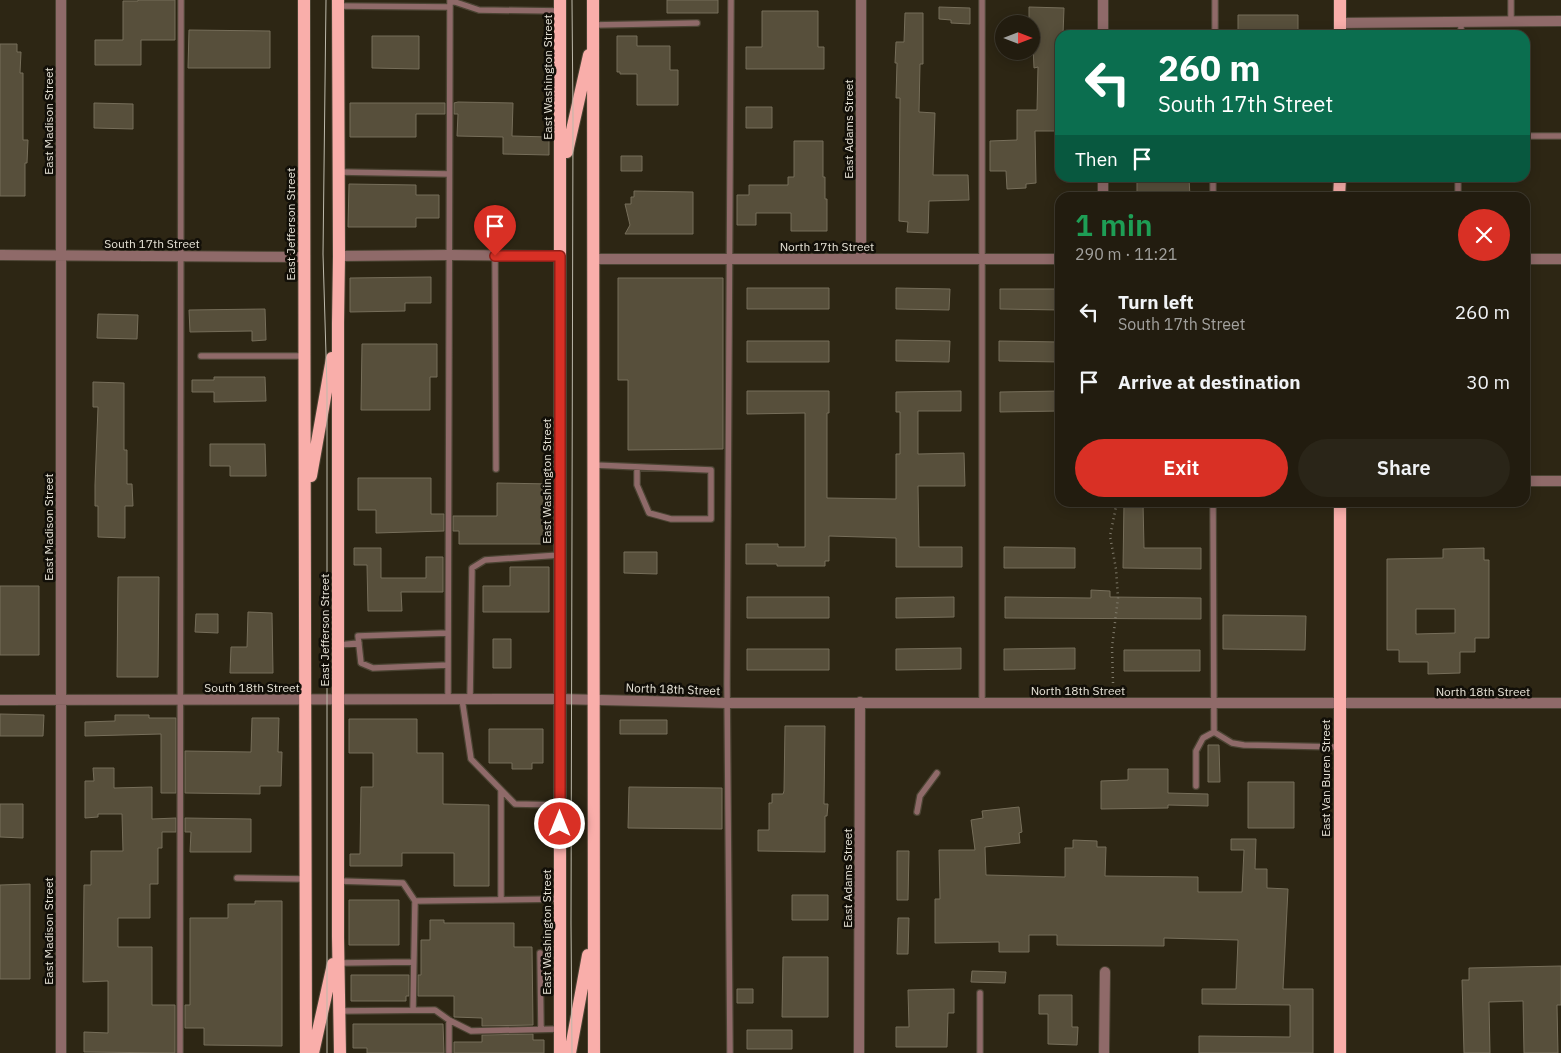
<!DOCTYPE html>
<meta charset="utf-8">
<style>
body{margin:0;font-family:"IBM Plex Sans",sans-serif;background:#2a2518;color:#f1f3f6;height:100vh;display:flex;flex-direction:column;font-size:19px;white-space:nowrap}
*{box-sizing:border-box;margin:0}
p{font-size:16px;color:#a2a19e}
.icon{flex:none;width:28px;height:28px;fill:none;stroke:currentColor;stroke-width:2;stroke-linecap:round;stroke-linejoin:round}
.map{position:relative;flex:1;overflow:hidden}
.sheet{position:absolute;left:1055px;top:192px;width:475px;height:315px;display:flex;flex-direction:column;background:#221c0f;border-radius:15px;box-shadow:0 2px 12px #0003,0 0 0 1px #3f3a2f}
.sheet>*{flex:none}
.hud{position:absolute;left:1055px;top:30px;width:475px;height:152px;border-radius:15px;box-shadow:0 2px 12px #0003,0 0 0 1px #3f3a2f;background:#0b6e4f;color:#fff;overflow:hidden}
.needle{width:32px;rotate:90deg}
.controls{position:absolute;left:995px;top:15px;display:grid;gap:10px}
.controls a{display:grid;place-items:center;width:45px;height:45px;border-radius:50%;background:#221c0f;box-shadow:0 2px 12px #0003,0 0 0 1px #3f3a2f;font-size:25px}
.pin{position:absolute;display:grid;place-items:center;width:42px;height:42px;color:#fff;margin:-51px -21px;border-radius:50% 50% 50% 0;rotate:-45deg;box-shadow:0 0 5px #0007}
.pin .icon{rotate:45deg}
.me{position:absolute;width:55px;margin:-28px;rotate:0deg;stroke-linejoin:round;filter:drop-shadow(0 0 4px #0008)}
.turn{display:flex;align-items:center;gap:18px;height:105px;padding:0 20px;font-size:22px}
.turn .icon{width:65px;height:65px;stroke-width:2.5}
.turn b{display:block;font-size:35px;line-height:42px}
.then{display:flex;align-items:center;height:48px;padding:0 20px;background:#0003;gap:10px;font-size:19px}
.round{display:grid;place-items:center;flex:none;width:52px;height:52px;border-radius:26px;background:#2a2518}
.head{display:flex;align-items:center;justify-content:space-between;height:85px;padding:0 20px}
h1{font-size:30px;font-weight:600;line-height:38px;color:#1e9e55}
.action{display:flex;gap:10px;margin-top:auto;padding:10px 20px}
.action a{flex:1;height:58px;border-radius:30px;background:#d93025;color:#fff;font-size:20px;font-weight:600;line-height:58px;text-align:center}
.action a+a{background:#2a2518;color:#f1f3f6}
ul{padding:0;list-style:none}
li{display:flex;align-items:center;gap:15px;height:70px;padding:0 20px}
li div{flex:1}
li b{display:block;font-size:19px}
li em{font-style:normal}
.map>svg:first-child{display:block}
.building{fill:#574f3b;stroke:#766e5a;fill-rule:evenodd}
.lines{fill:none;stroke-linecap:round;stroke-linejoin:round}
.lane-casing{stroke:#4b4433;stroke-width:8}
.street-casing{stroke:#4b4433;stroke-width:12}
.primary-casing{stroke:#4b4433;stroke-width:14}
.path{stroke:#7f7a6a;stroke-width:2.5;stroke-dasharray:1 4;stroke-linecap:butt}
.lane{stroke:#8f6a69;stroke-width:5.5}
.street{stroke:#8f6a69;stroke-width:10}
.primary{stroke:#f9aeaa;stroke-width:12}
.tram{stroke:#bdb9ab;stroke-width:1}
.route-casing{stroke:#8d1f18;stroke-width:12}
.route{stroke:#d93025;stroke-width:9}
.labels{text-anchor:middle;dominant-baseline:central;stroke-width:5;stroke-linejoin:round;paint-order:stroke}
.street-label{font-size:12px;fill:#e7e3d7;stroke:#120f08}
</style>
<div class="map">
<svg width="1561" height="1053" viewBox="0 0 1561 1053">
<rect width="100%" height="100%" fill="#2d2614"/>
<path class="building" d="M138,0h37v40h-34v25h-46v-25h28v-39h15z
M667,0h51v13h-51z
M939,7l31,1v16l-19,-1v-3l-12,-1z
M1029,7l35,1 -1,27h-3v96h-25l1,52 -10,1v4l-19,1 -1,-18h-16v-30l27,-1v-30h20l1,-43 -4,1 -2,-43 -3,-1z
M762,11h56v36h6v22h-78v-22h16z
M905,13h18v51h-3l-1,48 16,1 -2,62h35l1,25 -40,1 -1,32 -21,-1 1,-10 -9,-1 1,-123h-4l1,-35h-2l1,-21h8z
M1238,15h60v20h-60z
M189,30l81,1v37h-82z
M372,36h47v33l-47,-1z
M617,36h20v10h33v24h8v35h-41v-31h-17v-2h-3z
M0,44h17v8h4l-1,21h3v67h5l-1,23h-2v33h-25z
M458,102l55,1 -1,33 37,1v18l-46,-1v-17l-46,-1 1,-22h-4v-11z
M94,103l39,1v25l-39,-1z
M350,103h95v11h-29v23h-66z
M746,107h26v21h-26z
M794,141h29v36h2v22h2v32h-36v-18h-35v12h-19v-30h12v-10h39v-8h6z
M621,156h21v15h-21z
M1137,178h52l1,19h-53z
M349,184l67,1v10h23v23h-23v9h-68z
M634,191l59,1v42h-68l5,-9 -5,-21h6v-7h3z
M431,277v26h-26v8l-55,1v-34z
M618,278h105v171l-95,1v-70h-10z
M747,288h82v21h-82z
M896,288l54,1 -1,21 -53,-1z
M1000,289h60v21l-60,-1z
M265,309l1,31 -14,1v-10l-62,1 -1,-22z
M98,314l40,1 -1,24 -40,-1z
M896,340l54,1 -1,21 -53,-1z
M747,341h82v21h-82z
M999,341l61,1v20l-61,-1z
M362,344h75v33h-7v33h-69z
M214,377h51l1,24 -52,1v-10h-22v-12h22z
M93,382l31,1v67h3v34h5l1,22h-8v32l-27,-1v-31h-3v-21l3,-78h-5z
M747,391h82v22h-2v85l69,1v-45h4v-42h-4v-20l65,-1v20h-43v43l46,-1 1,33h-47l1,61h43v20h-66v-29l-67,-2v25h-4v5h-48v-2h-31v-20h32v3h27v-134l-58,1z
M1060,391v20l-60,1v-20z
M210,444h55l1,32h-36v-10h-20z
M358,478h73v36h13v17l-68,2v-23h-18z
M497,483l54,1v24l-7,-1v37h-85v-13h-6v-15h44z
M1124,502h19l1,46h57v21l-78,-1z
M1004,547l71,1v20h-71z
M354,548h27v30h45v-21h17v35h-42l1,19h-34l-1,-46h-13z
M1484,548v12h5v78h-14v14h-15v21l-32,1v-12h-29v-12h-12v-91l56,-1v-9zM1416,609h39v24l-39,1z
M624,552h33v22l-33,-1z
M510,567h39v45h-66v-26h27z
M118,577h41l-1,100h-41z
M0,586h39v69h-39z
M1091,590l19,1v6l91,1v21l-196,-1v-21l86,1z
M747,597h82v21h-82z
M954,597v20l-58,1v-20z
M248,612l24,1 1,60h-43l1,-26h16z
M196,614h22v19l-23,-1z
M1223,615l83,1 -1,34 -82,-1z
M493,639h18v29h-18z
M961,648v21l-65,1v-21z
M1075,648v21l-71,1v-21z
M747,649h82v21h-82z
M1124,650h76v21h-76z
M0,714l44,1 -1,21h-43z
M115,715h34v3h27v75h-15v-59l-76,2v-14l30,-1z
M252,718h27l-1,34h4l-1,34h-21v8l-75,-1v-42l66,1z
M349,719h68v34h26v51l46,1v81h-35v-33h-52v13h-52v-12h10l1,-67h12v-34h-24z
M620,720h47v14h-47z
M785,726h40l-1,78h4l-1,12h-2v36l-67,-1v-21h11v-27h3v-9h11l1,-3z
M489,729h54v34h-11v6h-20v-6h-23z
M1208,745h11l1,37h-12z
M93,768h21v20l38,-1v32l24,-1v14h-14v16h-4v36h-8v34h-32v29h34v58h23v48l-91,-1v-20l24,1v-52l-25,1 1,-97h7v-34h32l-1,-37h-24v3l-13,1v-37h9z
M1128,769h40v24l40,1v12l-40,-1v3l-67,1v-28l27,-1z
M1248,782h46v46h-46z
M629,787l93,1v41l-94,-1z
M0,804h23v34l-23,-1z
M1019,807l3,25 -3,1 1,10 -35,4 1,28 79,2v-29h8v-8l24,1v6h9l-1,29 93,1v15h44l2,-42h-13v-11h25l-1,30h12v19l21,1 -5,100h30v64h-114v-17l91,1v-32l-88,-1v-15h34l2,-49 -74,-2v8l-107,-1v-10h-28v17h-30v-10l-64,1v-44h5l-1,-49h36l-4,-30 12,-2 -1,-7z
M185,818l66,1v33h-61l1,-20h-6z
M897,851h12l-1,49h-11z
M30,884v95h-30v-94z
M792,895h36v25h-36z
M349,900h50v45h-50z
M255,901h27v145l-78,-1v-17h-19v-23h5v-87h38v-14h27z
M898,918h11l-1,36h-11z
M430,920h14v3h70v24h18l1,78 -51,1v-8l-28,-1v-21h-36v-21h3v-35h9z
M783,957h45v60h-46z
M1561,966v39h-4l1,48h-34l-1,-52 -34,1 1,51h-26l-2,-73h7v-12z
M972,971l34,1 -1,11 -34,-1z
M351,975h58v21h-3v5h-55z
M737,989h16v14h-16z
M954,989v24h-6l-1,34h-51v-20h13l-1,-37z
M1039,995h33v32h6l-1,18 -29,-1v-30h-9z
M353,1024h90l1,29h-77v-5h-14z
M747,1030h45v19h-45z
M533,1034v6h11v13h-90v-11h28v-7z"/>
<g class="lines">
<g class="lane-casing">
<path id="lane" d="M450,2h5l24,8 81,1
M338,6l112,1
M1511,21v-21
M593,25l104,-2
M1215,35v-35
M1461,35v-13
M1525,136h36
M339,172l110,2
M1458,178v20
M1213,198v-20
M495,255l1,214
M201,356h104
M594,465l117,5v49h-40l-22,-6 -12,-28v-18
M448,633l-90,3 3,27 12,5 75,-3
M339,645l20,-2
M448,699l2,-699
M462,699l9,60 44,45 45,1
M470,699l2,-131 13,-8 75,-5
M982,703v-703
M1214,732l18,11 12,2 95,2
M1196,786v-35l7,-13 11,-6 -1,-230
M501,791v109
M917,812l3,-16 17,-23
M237,878l68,1
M339,881l64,2 12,18 145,-2
M540,953l1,76
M338,963l75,-1
M413,1010l2,-109
M339,1011l96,-1 14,10 22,11 89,-2
M180,1053l1,-1053
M449,1053v-33
M730,1053l-3,-369 4,-684
M980,1053v-60"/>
</g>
<g class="street-casing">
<path id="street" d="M1103,0v35
M1340,23l221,-2
M1103,178v20
M0,255l304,2
M339,256l110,-1 111,1
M861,258v-258
M594,259h466
M1525,259h36
M1525,481h36
M0,700l560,-1 167,4h834
M61,1053v-1053
M859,1053l1,-351
M1104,1053l1,-81"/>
</g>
<g class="primary-casing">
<path id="primary" d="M304,0c1,351 0,702 2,1053
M338,0l1,256 -1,67v614l2,116
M560,0v1053
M593,0l1,1053
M1340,0v35
M567,152l22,-97
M1339,198l1,-20
M311,476l21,-118
M1340,502v551
M313,1053l20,-89
M570,1053l18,-98"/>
</g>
<path class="path" d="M1113,683l-1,-36 6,-49 -2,-29 -6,-33 7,-34"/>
<use href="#lane" class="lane"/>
<use href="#street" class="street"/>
<use href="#primary" class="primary"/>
<path class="tram" d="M326,0l-3,254 4,134v665
M572,0l1,118 -2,805 1,130"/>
</g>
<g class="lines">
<g class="route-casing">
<path id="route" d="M495,256h65v568"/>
</g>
<use href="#route" class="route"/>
</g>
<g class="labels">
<g class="street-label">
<text transform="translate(547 77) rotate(-90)">East Washington Street</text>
<text transform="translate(48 121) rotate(-90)">East Madison Street</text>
<text transform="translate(848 129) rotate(-90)">East Adams Street</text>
<text transform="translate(290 224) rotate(-90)">East Jefferson Street</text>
<text x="152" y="243">South 17th Street</text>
<text x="827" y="246">North 17th Street</text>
<text transform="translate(546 481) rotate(-90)">East Washington Street</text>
<text transform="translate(48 527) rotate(-90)">East Madison Street</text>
<text transform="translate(324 630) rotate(-90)">East Jefferson Street</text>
<text x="252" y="687">South 18th Street</text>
<text transform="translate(673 689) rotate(2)">North 18th Street</text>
<text x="1078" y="690">North 18th Street</text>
<text x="1483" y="691">North 18th Street</text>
<text transform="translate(1325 778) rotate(-90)">East Van Buren Street</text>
<text transform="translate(847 878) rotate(-90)">East Adams Street</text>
<text transform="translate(48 931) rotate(-90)">East Madison Street</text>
<text transform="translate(546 932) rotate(-90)">East Washington Street</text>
</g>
</g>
</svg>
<div class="controls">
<a><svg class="needle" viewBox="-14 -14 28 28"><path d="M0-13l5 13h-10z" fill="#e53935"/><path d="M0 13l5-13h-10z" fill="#a2a19e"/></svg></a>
</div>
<div class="pin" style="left:495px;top:256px;background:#d93025"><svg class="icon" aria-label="arrive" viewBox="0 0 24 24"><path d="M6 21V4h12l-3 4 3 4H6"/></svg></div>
<svg class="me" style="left:560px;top:824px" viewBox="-20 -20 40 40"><circle r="17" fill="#d93025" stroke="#fff" stroke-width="3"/><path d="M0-11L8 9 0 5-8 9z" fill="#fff"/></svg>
<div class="hud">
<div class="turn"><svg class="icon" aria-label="left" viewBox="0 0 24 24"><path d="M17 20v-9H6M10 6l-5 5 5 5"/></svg><div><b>260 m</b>South 17th Street</div></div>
<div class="then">Then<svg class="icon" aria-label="arrive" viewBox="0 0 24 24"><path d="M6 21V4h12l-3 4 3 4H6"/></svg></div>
</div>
<section class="sheet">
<div class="head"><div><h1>1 min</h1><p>290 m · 11:21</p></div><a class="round" style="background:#d93025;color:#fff"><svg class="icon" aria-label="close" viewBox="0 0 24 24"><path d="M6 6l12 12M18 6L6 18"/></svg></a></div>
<ul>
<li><svg class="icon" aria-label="left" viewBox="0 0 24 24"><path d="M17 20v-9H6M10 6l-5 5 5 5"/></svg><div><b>Turn left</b><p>South 17th Street</p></div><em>260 m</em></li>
<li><svg class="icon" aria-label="arrive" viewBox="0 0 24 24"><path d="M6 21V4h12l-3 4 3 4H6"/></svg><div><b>Arrive at destination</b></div><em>30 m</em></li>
</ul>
<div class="action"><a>Exit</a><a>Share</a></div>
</section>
</div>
